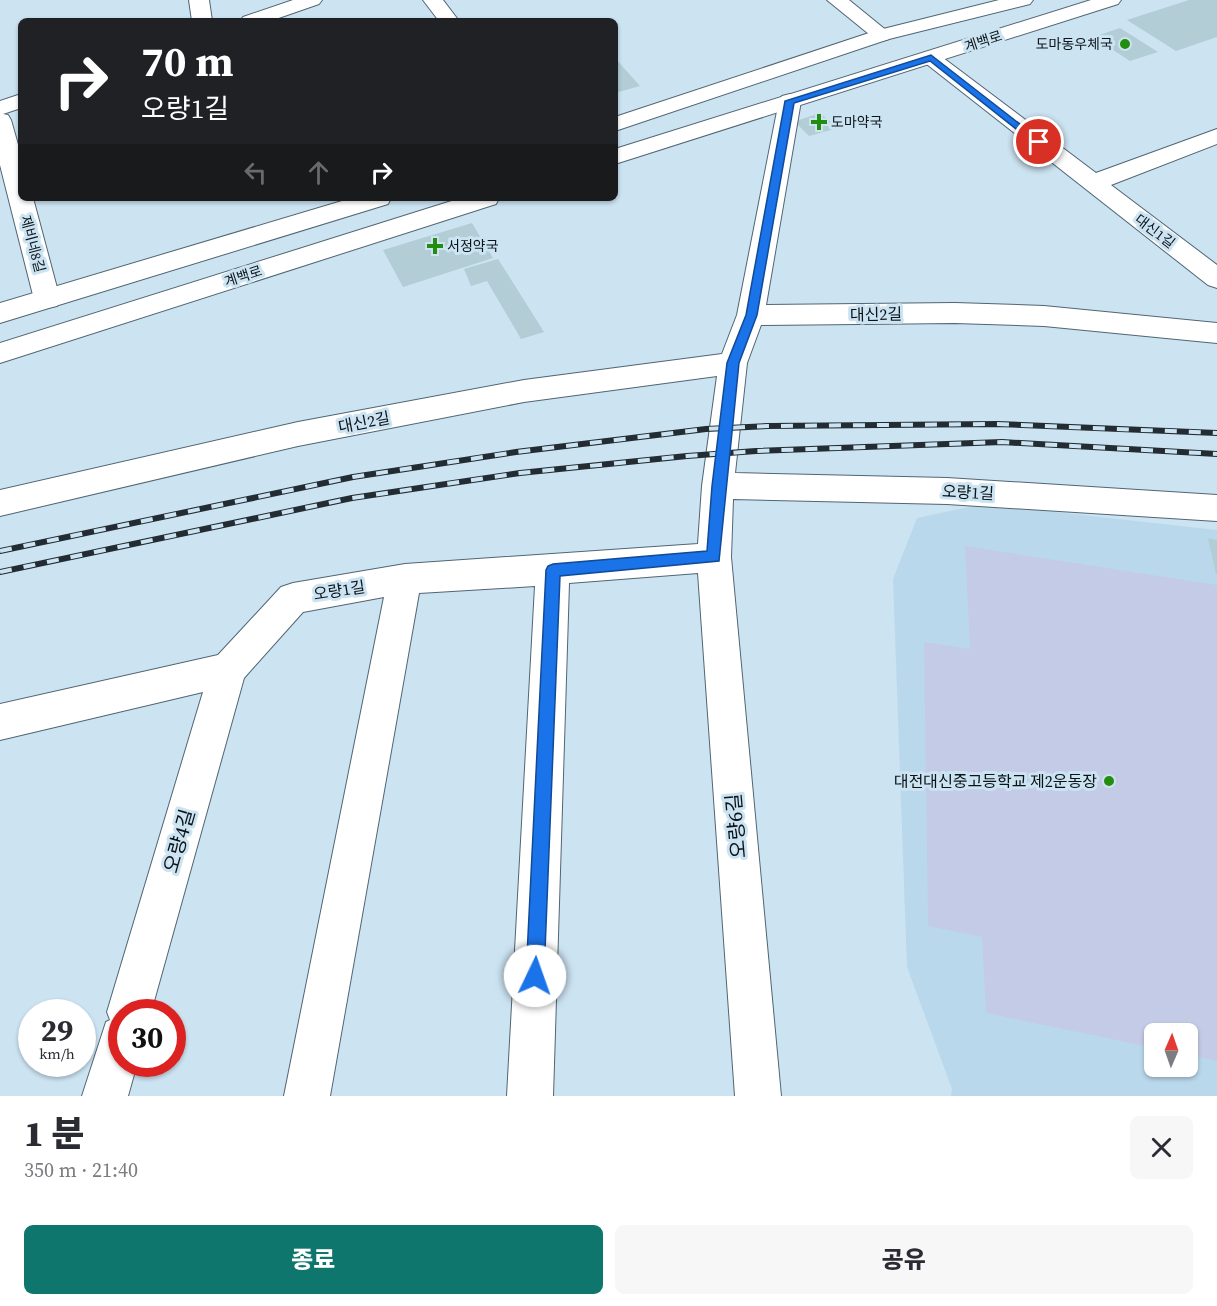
<!DOCTYPE html>
<html lang="ko">
<meta charset="utf-8">
<style>
body{margin:0;font-family:"Source Serif 4","Noto Sans KR",serif;background:#f7f7f7;color:#2b2b33;height:100vh;display:flex;flex-direction:column;font-size:22px;white-space:nowrap}
*{box-sizing:border-box;margin:0}
p{font-size:20px;color:#7c7c81}
.icon{flex:none;width:33px;height:33px;fill:none;stroke:currentColor;stroke-width:2;stroke-linecap:round;stroke-linejoin:round}
.map{position:relative;height:1096px;overflow:hidden}
.details{display:flex;flex-direction:column;background:#fff;flex:1}
.details>*{flex:none}
.guide{position:absolute;left:18px;top:18px;width:600px;height:183px;border-radius:9px;box-shadow:0 2px 4px #0004;background:#202124;color:#fff;overflow:hidden}
.needle{width:39px;rotate:2deg}
.tools{position:absolute;left:1144px;top:1023px;display:grid;gap:12px}
.tools a{display:grid;place-items:center;width:54px;height:54px;border-radius:9px;background:#fff;box-shadow:0 2px 4px #0004;font-size:30px}
.speed{position:absolute;left:18px;top:999px;display:flex;gap:12px;font-size:30px;font-weight:700;text-align:center}
.speed>*{display:grid;place-content:center;width:78px;height:78px;border-radius:50%;background:#fff;box-shadow:0 2px 4px #0004;line-height:1}
.speed small{font-size:15px;font-weight:400}
.speed .limit{border:9px solid #d22;background:#fff;color:#111}
.pin{position:absolute;display:grid;place-items:center;width:51px;height:51px;color:#fff;margin:-26px;border:3px solid #fff;border-radius:50%;box-shadow:0 2px 6px #0007}
.me{position:absolute;width:66px;margin:-33px;rotate:3deg;stroke-linejoin:round;filter:drop-shadow(0 0 4px #0008)}
.turn{display:flex;align-items:center;gap:21px;height:126px;padding:0 24px;font-size:27px}
.turn .icon{width:78px;height:78px;stroke-width:2.5}
.turn b{display:block;font-size:42px;line-height:51px}
.lanes{display:flex;align-items:center;height:57px;padding:0 24px;background:#0003;justify-content:center;gap:30px;direction:ltr}
.lanes .off{opacity:.35}
.round{display:grid;place-items:center;flex:none;width:63px;height:63px;border-radius:9px;background:#f7f7f7}
.head{display:flex;align-items:center;justify-content:space-between;height:102px;padding:0 24px}
h1{font-size:36px;font-weight:800;line-height:45px}
.action{display:flex;gap:12px;margin-top:auto;padding:12px 24px}
.action a{flex:1;height:69px;border-radius:9px;background:#0f766e;color:#fff;font-size:24px;font-weight:800;line-height:69px;text-align:center}
.action a+a{background:#f7f7f7;color:#2b2b33}
.map>svg:first-child{display:block}
.built{fill:#bad8eb;fill-rule:evenodd}
.green{fill:#c4cbe7}
.building{fill:#b2cdd5}
.lines{fill:none;stroke-linecap:round;stroke-linejoin:round}
.minor-casing{stroke:#516572;stroke-width:2}
.primary-casing{stroke:#516572;stroke-width:2}
.minor{fill:#fff;fill-rule:evenodd}
.primary{fill:#fff;fill-rule:evenodd}
.rail-casing{stroke:#222c32;stroke-width:6}
.rail{stroke:#cce3f2;stroke-width:4;stroke-dasharray:12;stroke-linecap:butt}
.route{fill:#1a73e8;stroke:#114b97;stroke-width:1.5}
.poi-dot{fill:#228d0e;stroke:#cce3f2;stroke-width:2}
.labels{text-anchor:middle;dominant-baseline:central;stroke-width:6;stroke-linejoin:round;paint-order:stroke}
.far-street-label{font-size:14px;fill:#0c1419;stroke:#cce3f2}
.far-poi-label{font-size:14px;fill:#0c1419;stroke:#cce3f2;text-anchor:start}
.street-label{font-size:16px;fill:#0c1419;stroke:#cce3f2}
.poi-label{font-size:16px;fill:#0c1419;stroke:#cce3f2;text-anchor:end}
.near-street-label{font-size:20px;fill:#0c1419;stroke:#cce3f2}
</style>
<div class="map">
<svg width="1217" height="1096" viewBox="0 0 1217 1096">
<rect width="100%" height="100%" fill="#cce3f2"/>
<path class="built" d="M983,504l234,26v566h-266l1,-7 -45,-122 -14,-388 24,-61zM1155,1034h33v32h-33z"/>
<path class="green" d="M965,546l252,39v476l-29,-6v-21h-33v14l-169,-35 -4,-76 -54,-11 -4,-284 46,7z"/>
<path class="building" d="M1189,0h28v37l-41,14 -49,-31z
M1120,28l38,24 -28,9 -37,-24z
M615,58l25,28 -25,7z
M820,113l18,15 -29,8 -12,-12 2,-4z
M472,223l21,35 -90,29 -20,-37z
M498,259l46,73 -23,7 -34,-58 -16,5 -7,-17z
M1208,538l9,2v34h-1z"/>
<g class="lines">
<g class="minor-casing">
<path id="minor" d="M189,0h20l3,21h-20z
M293,0h29l-3,4 -49,17h-30l3,-4z
M423,0h20l16,21h-20z
M827,0h22l43,35 -3,4 -7,2 -7,-2z
M931,52l7,2 158,119 121,-44v15l-106,41 106,80v23l-9,-3 -284,-223 -4,-4 4,-4z
M21,94v14l-18,6 5,1 3,5 10,35v43h12l27,101 -3,7 -10,2 -10,-2 -3,-7 -34,-134v-64z
M790,94l8,2 3,5 -35,204 189,-2 89,3 173,17v20l-173,-17 -89,-3 -194,2 -14,38 -12,110 212,5 270,17v26l-270,-17 -214,-5 -2,58 50,539h-46l-37,-523 -129,10 -16,513h-46l28,-510 -116,7 -89,503h-46l100,-499 -81,15 -59,66 -93,334h-29v52h15l-9,32h-46l24,-74 4,-2 -3,-8 96,-320 -203,48v-36l218,-49 63,-68 12,-4 112,-19 293,-20 4,-58 15,-110 -193,26 -226,44 -298,70v-26l298,-68 226,-42 198,-26 15,-39 42,-214 3,-5z"/>
</g>
<g class="primary-casing">
<path id="primary" d="M999,0h34l-3,4 -141,35 -274,92v-14l260,-86z
M1091,0h30l-3,4 -503,160v-15z
M352,198h39l-3,6 -388,119v-20z
M461,198h38l-3,6 -496,159v-20z"/>
</g>
<use href="#minor" class="minor"/>
<use href="#primary" class="primary"/>
<g class="rail-casing">
<path id="rail" d="M0,551l353,-74 163,-25 190,-23 62,-3 229,-2 220,9
M0,572l352,-74 168,-25 167,-17 69,-5 246,-9 215,12"/>
</g>
<use href="#rail" class="rail"/>
</g>
<path class="route" d="M931,55l112,87 -8,2 -105,-83 -136,42 -37,212 -18,48 -20,198 -159,15 -16,400 -3,7 -6,2 -6,-2 -3,-7 20,-406 2,-4 5,-2 154,-13 5,-65 15,-123 19,-48 39,-214z"/>
<g class="poi-dot">
<circle cx="1125" cy="44" r="6"/>
<path d="M816 113h6v6h6v6h-6v6h-6v-6h-6v-6h6z"/>
<path d="M432 237h6v6h6v6h-6v6h-6v-6h-6v-6h6z"/>
<circle cx="1109" cy="781" r="6"/>
</g>
<g class="labels">
<g class="far-street-label">
<text transform="translate(983 41) rotate(-18)">계백로</text>
<text transform="translate(1155 231) rotate(37)">대신1길</text>
<text transform="translate(33 244) rotate(75)">제비네8길</text>
<text transform="translate(243 276) rotate(-18)">계백로</text>
</g>
<g class="far-poi-label">
<text x="1113" y="44" text-anchor="end">도마동우체국</text>
<text x="831" y="122">도마약국</text>
<text x="447" y="246">서정약국</text>
</g>
<g class="street-label">
<text transform="translate(876 314) rotate(-1)">대신2길</text>
<text transform="translate(364 422) rotate(-11)">대신2길</text>
<text transform="translate(968 492) rotate(3)">오량1길</text>
<text transform="translate(339 590) rotate(-9)">오량1길</text>
</g>
<g class="poi-label">
<text x="1097" y="781">대전대신중고등학교 제2운동장</text>
</g>
<g class="near-street-label">
<text transform="translate(736 826) rotate(-95)">오량6길</text>
<text transform="translate(179 841) rotate(-74)">오량4길</text>
</g>
</g>
</svg>
<div class="tools">
<a><svg class="needle" viewBox="-14 -14 28 28"><path d="M0-13l5 13h-10z" fill="#e53935"/><path d="M0 13l5-13h-10z" fill="#7c7c81"/></svg></a>
</div>
<div class="speed"><div>29<small>km/h</small></div><div class="limit">30</div></div>
<div class="pin" style="left:1039px;top:142px;background:#d93025"><svg class="icon" aria-label="arrive" viewBox="0 0 24 24"><path d="M6 21V4h12l-3 4 3 4H6"/></svg></div>
<svg class="me" style="left:535px;top:976px" viewBox="-20 -20 40 40"><circle r="19" fill="#fff"/><path d="M0-13L10 11 0 6-10 11z" fill="#1a73e8"/></svg>
<div class="guide">
<div class="turn"><svg class="icon" aria-label="right" viewBox="0 0 24 24"><path d="M7 20v-9h11M14 6l5 5-5 5"/></svg><div><b>70 m</b>오량1길</div></div>
<div class="lanes"><svg class="icon off" aria-label="left" viewBox="0 0 24 24"><path d="M17 20v-9H6M10 6l-5 5 5 5"/></svg><svg class="icon off" aria-label="ahead" viewBox="0 0 24 24"><path d="M12 20V5M6 11l6-6 6 6"/></svg><svg class="icon" aria-label="right" viewBox="0 0 24 24"><path d="M7 20v-9h11M14 6l5 5-5 5"/></svg></div>
</div>
</div>
<section class="details">
<div class="head"><div><h1>1 분</h1><p>350 m · 21:40</p></div><a class="round"><svg class="icon" aria-label="close" viewBox="0 0 24 24"><path d="M6 6l12 12M18 6L6 18"/></svg></a></div>
<div class="action"><a>종료</a><a>공유</a></div>
</section>
